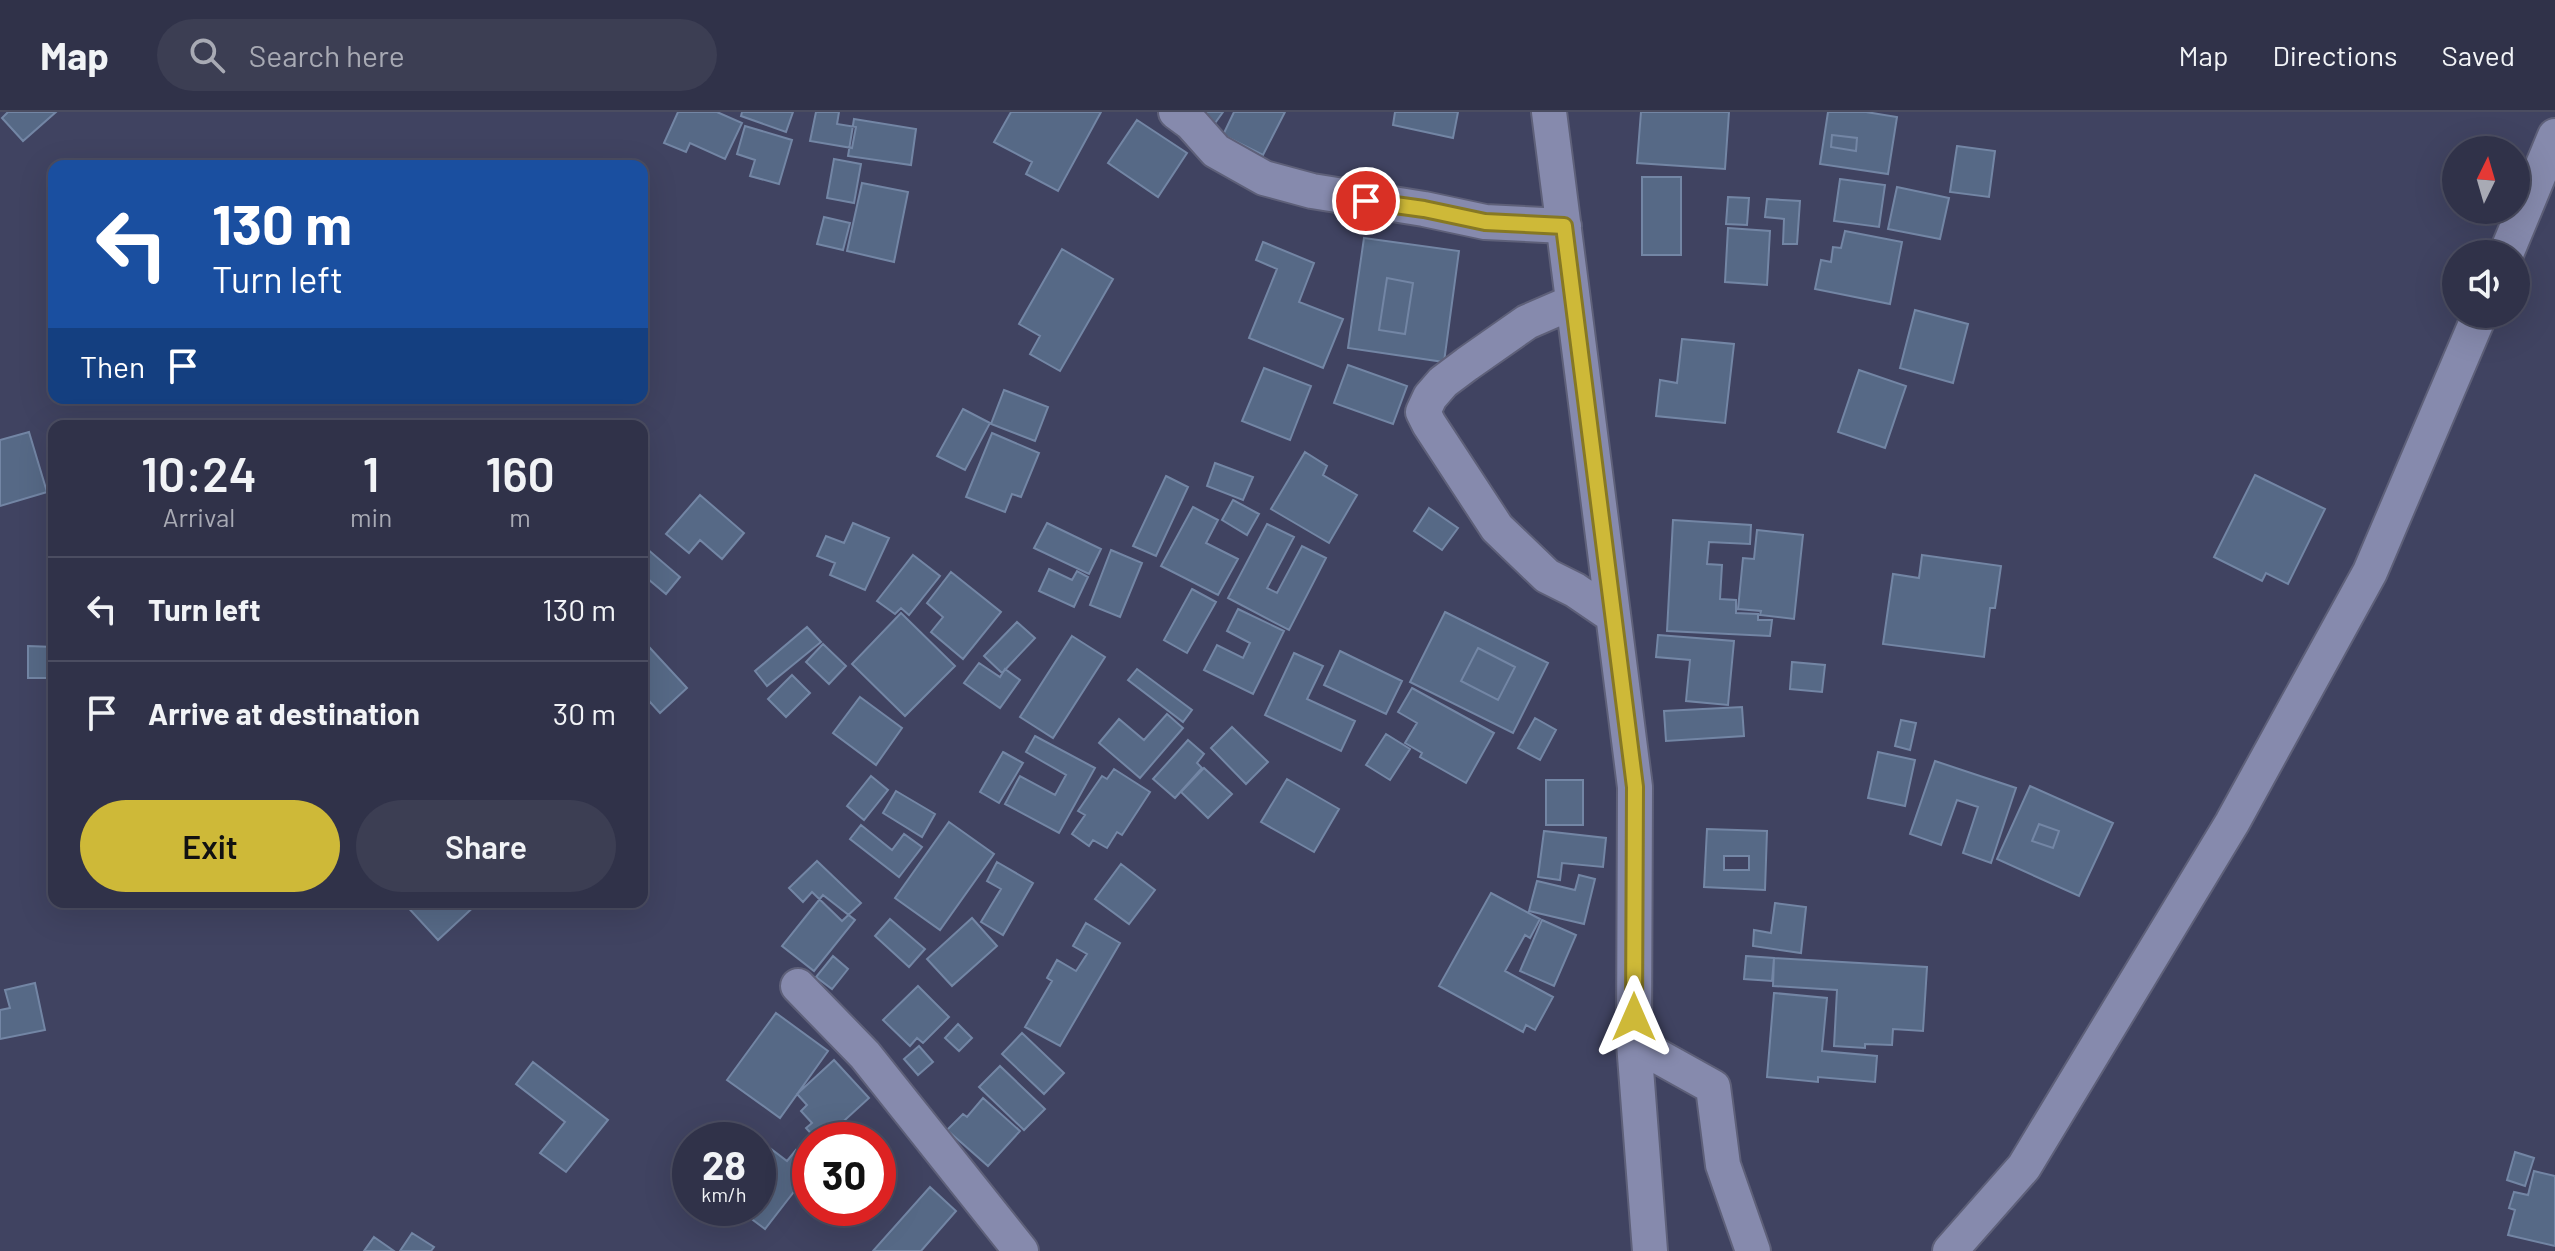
<!DOCTYPE html>
<style>
body{margin:0;font-family:Barlow,sans-serif;background:#3c3e53;color:#f1f3f6;height:100vh;display:flex;flex-direction:column;font-size:30px;white-space:nowrap}
*{box-sizing:border-box;margin:0}
p{font-size:26px;color:#a8aab4}
.icon{flex:none;width:44px;height:44px;fill:none;stroke:currentColor;stroke-width:2;stroke-linecap:round;stroke-linejoin:round}
.map{position:relative;flex:1;overflow:hidden}
.drawer{position:absolute;left:48px;top:308px;width:600px;height:488px;display:flex;flex-direction:column;background:#303249;border-radius:16px;box-shadow:0 8px 32px #0002,0 0 0 2px #4b4d61}
.drawer>*{flex:none}
.banner{position:absolute;left:48px;top:48px;width:600px;height:244px;border-radius:16px;box-shadow:0 8px 32px #0002,0 0 0 2px #4b4d61;background:#1a4fa0;color:#fff;overflow:hidden}
.needle{width:52px;rotate:5deg}
.buttons{position:absolute;left:2442px;top:24px;display:grid;gap:16px}
.buttons a{display:grid;place-items:center;width:88px;height:88px;border-radius:50%;background:#303249;box-shadow:0 8px 32px #0002,0 0 0 2px #4b4d61;font-size:40px}
.speed{position:absolute;left:672px;top:1010px;display:flex;gap:16px;font-size:40px;font-weight:700;text-align:center}
.speed>*{display:grid;place-content:center;width:104px;height:104px;border-radius:50%;background:#303249;box-shadow:0 8px 32px #0002,0 0 0 2px #4b4d61;line-height:1}
.speed small{font-size:20px;font-weight:400}
.speed .limit{border:12px solid #d22;background:#fff;color:#111}
.pin{position:absolute;display:grid;place-items:center;width:68px;height:68px;color:#fff;margin:-34px;border:4px solid #fff;border-radius:50%;box-shadow:0 2px 8px #0007}
.me{position:absolute;width:88px;margin:-44px;rotate:0deg;stroke-linejoin:round;filter:drop-shadow(0 0 6px #0008)}
.turn{display:flex;align-items:center;gap:28px;height:168px;padding:0 32px;font-size:36px}
.turn .icon{width:104px;height:104px;stroke-width:2.5}
.turn b{display:block;font-size:56px;line-height:68px}
.then{display:flex;align-items:center;height:76px;padding:0 32px;background:#0003;gap:16px;font-size:30px}
.eta{display:flex;justify-content:space-evenly;align-items:center;height:136px;text-align:center}
.eta b{font-size:48px;font-weight:600;line-height:56px}
.primary-button{display:flex;gap:16px;margin-top:auto;padding:16px 32px}
.primary-button a{flex:1;height:92px;border-radius:48px;background:#ceb938;color:#111;font-size:32px;font-weight:600;line-height:92px;text-align:center}
.primary-button a+a{background:#3c3e53;color:#f1f3f6}
ul{padding:0;list-style:none}
li{display:flex;align-items:center;gap:24px;height:104px;padding:0 32px;border-top:2px solid #4b4d61}
li div{flex:1}
li b{display:block;font-size:30px}
li em{font-style:normal}
header{display:flex;align-items:center;gap:48px;box-sizing:border-box;height:112px;padding:0 40px;background:#303249;border-bottom:2px solid #4b4d61}
header strong{font-size:38px}
nav{display:flex;gap:44px;margin-inline-start:auto;font-size:28px}
.search{width:560px;height:72px;background:#3c3e53;display:flex;align-items:center;gap:20px;box-sizing:border-box;padding:0 28px;border-radius:44px;color:#a8aab4;font-size:30px}
.map>svg:first-child{display:block}
.building{fill:#566986;stroke:#7386a5;stroke-width:2;fill-rule:evenodd}
.lines{fill:none;stroke-linecap:round;stroke-linejoin:round}
.street-casing{stroke:#5e6079;stroke-width:38}
.street{stroke:#868aad;stroke-width:34}
.route-casing{stroke:#867824;stroke-width:20}
.route{stroke:#ceb938;stroke-width:14}
</style>
<header>
<strong>Map</strong>
<div class="search"><svg class="icon" aria-label="search" viewBox="0 0 24 24"><circle cx="10" cy="10" r="6"/><path d="M15 15l6 6"/></svg>Search here</div>
<nav><a>Map</a><a>Directions</a><a>Saved</a></nav>
</header>
<div class="map">
<svg width="2555" height="1139" viewBox="0 0 2555 1139">
<rect width="100%" height="100%" fill="#404361"/>
<path class="building" d="M8,0h48l-33,29 -21,-23z
M678,0h39l25,11 -17,36 -35,-16 -4,9 -22,-9z
M742,0h51l-7,20 -45,-16z
M816,0h23l-2,12 19,3 -4,21 -42,-7z
M1011,0h90l-43,79 -32,-17 6,-12 -38,-20z
M1192,0h31l-10,14z
M1234,0h51l-22,43 -40,-20z
M1395,0h63l-5,26 -60,-13z
M1641,0h88l-4,57 -88,-6z
M1828,0h38l31,5 -9,57 -68,-10zM1832,23l25,3 -1,13 -25,-4z
M854,7l62,10 -5,36 -63,-9z
M1137,8l50,33 -29,44 -50,-34z
M745,14l47,14 -13,44 -29,-8 5,-16 -18,-6z
M1832,23l25,3 -1,13 -25,-4z
M1957,34l38,5 -6,46 -39,-5z
M834,47l27,5 -7,39 -27,-5z
M1642,65h39v78h-39z
M1840,67l45,6 -6,42 -45,-6z
M862,71l46,9 -14,70 -47,-11z
M1897,75l52,11 -9,41 -52,-10z
M1728,85l21,1 -2,27 -21,-1z
M1767,87l33,2 -3,43h-14l1,-25 -19,-2z
M824,105l26,6 -7,27 -26,-6z
M1728,116l42,3 -3,54 -42,-3z
M1845,119l57,11 -12,62 -75,-15 6,-29 10,2 2,-15 8,1z
M1364,126l95,13 -15,111 -96,-14zM1387,166l26,5 -8,51 -26,-4z
M1263,130l51,21 -15,39 44,17 -20,49 -74,-30 28,-69 -21,-9z
M1062,137l51,30 -53,92 -30,-17 10,-18 -21,-12z
M1387,166l26,5 -8,51 -26,-4z
M1915,198l53,14 -15,59 -53,-15z
M1682,227l52,5 -9,79 -69,-7 4,-36 17,3z
M1348,253l59,21 -14,38 -59,-21z
M1264,256l47,18 -21,54 -48,-19z
M1859,258l47,16 -21,62 -47,-16z
M1004,278l44,17 -13,34 -44,-17z
M963,297l27,14 -25,47 -28,-14z
M29,320l18,60 -47,14v-66z
M992,321l47,20 -18,44 -9,-3 -7,18 -39,-15z
M1305,340l22,14 -4,9 34,20 -28,48 -58,-34z
M1215,351l38,14 -10,23 -36,-14z
M2255,363l70,34 -37,75 -22,-11 -4,8 -48,-24z
M1166,364l22,11 -32,69 -23,-10z
M700,383l44,38 -22,26 -22,-19 -11,13 -23,-19z
M1233,388l26,14 -12,21 -25,-15z
M1193,395l25,13 -12,23 32,16 -20,36 -57,-29z
M1429,396l29,20 -16,22 -28,-19z
M1673,408l78,5 -1,19 -41,-2 -2,22 15,1 -2,34 16,1v13l22,1v6h14l-2,16 -103,-5z
M853,411l36,15 -24,52 -35,-15 5,-12 -18,-7 9,-20 18,7z
M1047,411l54,26 -12,25 -55,-26z
M1267,412l27,13 -27,51 10,5 25,-47 24,12 -37,72 -61,-32z
M1757,418l46,5 -9,84 -34,-4 1,-4 -23,-2 5,-51 11,1z
M646,436l34,29 -14,17 -24,-20v-22z
M1111,438l31,13 -22,54 -30,-12z
M913,443l27,21 -31,39 -8,-7 -6,6 -18,-13z
M1922,443l79,11 -6,42h-5l-6,49 -101,-13 10,-70 26,4z
M1049,457l23,11 5,-9 11,6 -14,30 -35,-16z
M951,460l50,40 -38,47 -32,-27 12,-15 -16,-14z
M1192,477l24,13 -29,51 -23,-13z
M1238,497l46,22 -31,63 -49,-24 13,-25 26,13 7,-15 -23,-12z
M1445,500l103,51 -35,70 -103,-51zM1478,536l37,19 -17,33 -37,-19z
M901,501l54,53 -50,50 -53,-52z
M1017,510l18,16 -33,35 -18,-17z
M807,515l14,15 -54,44 -12,-15z
M1658,523l76,6 -6,64 -42,-4 4,-41 -34,-3z
M1072,524l33,21 -52,81 -33,-21z
M823,532l23,22 -17,18 -23,-22z
M28,534l26,1v31h-26z
M650,536l37,40 -27,25 -10,-11 -8,8v-54z
M1478,536l37,19 -17,33 -37,-19z
M1340,539l62,30 -16,33 -62,-29z
M1294,541l29,13 -16,33 48,22 -14,30 -76,-36z
M1792,550l33,3 -3,27 -32,-3z
M979,551l21,14 5,-8 15,11 -20,28 -36,-25z
M1137,557l55,41 -9,12 -55,-42z
M792,563l18,18 -24,24 -18,-18z
M1412,576l82,45 -28,50 -46,-26 2,-4 -17,-10 12,-20 -19,-11z
M860,585l42,31 -26,37 -43,-32z
M1742,595l2,29 -78,5 -2,-30z
M1167,602l16,14 -43,50 -41,-35 20,-24 25,21z
M1535,606l21,12 -16,30 -22,-12z
M1901,608l15,3 -6,27 -15,-4z
M1232,615l36,35 -22,22 -35,-36z
M1386,622l24,15 -20,31 -24,-15z
M1035,624l60,32 -36,65 -54,-29 15,-28 35,19 11,-20 -40,-23z
M1188,628l16,14 -7,9 5,5 -27,30 -22,-19z
M1003,640l20,11 -24,40 -19,-11z
M1878,640l37,8 -10,46 -37,-8z
M1935,649l81,27 -25,75 -28,-10 15,-46 -21,-7 -16,45 -31,-11z
M1204,656l28,26 -24,24 -27,-26z
M1114,657l36,23 -28,43 -5,-3 -10,16 -14,-8 -4,6 -17,-12 13,-19 -7,-4 24,-35 5,3z
M871,664l17,14 -24,30 -17,-14z
M1287,667l52,30 -25,43 -53,-30z
M1546,668h37v45h-37z
M2030,674l83,37 -34,73 -82,-37zM2039,712l20,7 -6,17 -21,-7z
M896,679l39,23 -13,23 -39,-24z
M949,710l45,32 -54,76 -45,-32z
M2039,712l20,7 -6,17 -21,-7z
M861,713l31,25 12,-16 18,13 -23,30 -49,-38z
M1707,717l60,2 -2,59 -61,-3zM1724,744h25v14h-25z
M1544,719l62,7 -3,29 -41,-4 -2,17 -22,-3z
M817,749l44,42 -19,18 -30,-29 -9,10 -14,-14z
M997,750l36,21 -30,52 -22,-13 20,-33 -14,-8z
M1121,752l34,26 -26,34 -34,-25z
M1579,763l16,4 -11,45 -55,-13 8,-30 38,9z
M1491,781l49,26 -10,19 -5,-3 -20,36 48,26 -18,33 -9,-5 -3,7 -84,-46z
M823,783l32,25 -41,51 -32,-25z
M403,790h76l-41,38z
M1775,791l31,4 -5,46 -48,-7 1,-16 17,3z
M972,806l25,28 -45,40 -25,-27z
M890,807l35,30 -16,18 -34,-31z
M1542,808l34,15 -22,51 -34,-15z
M1086,811l34,20 -60,103 -35,-19 27,-46 -5,-3 10,-18 19,11 11,-17 -14,-8z
M833,844l15,13 -16,20 -16,-12z
M1746,844l28,2 -2,23 -28,-2z
M1774,846l153,9 -4,64 -30,-2 -1,16 -27,-1v4l-31,-2 3,-56 -64,-4z
M35,871l10,47 -45,9v-29l10,-2 -5,-18z
M918,874l31,31 -26,26 -6,-5 -7,8 -27,-26z
M1774,881l53,5 -5,53 55,5 -2,26 -57,-5v5l-51,-5z
M776,901l52,38 -48,67 -53,-38z
M958,912l14,14 -13,13 -14,-13z
M1022,921l42,40 -20,21 -42,-40z
M919,934l14,16 -15,13 -14,-16z
M834,948l35,38 -46,42h-6l-11,-12 6,-5 -11,-12 6,-6 -10,-11z
M533,950l75,58 -42,52 -26,-19 25,-31 -49,-38z
M1000,954l45,43 -21,21 -45,-43z
M983,986l37,33 -32,35 -41,-36 16,-16 4,3z
M762,1030l25,19 9,-11 14,11v10l-45,58 -16,-12 6,-7 -2,-2h5v-61z
M2515,1040l19,6 -9,28 -18,-6z
M2534,1059l21,5v70l-47,-11 7,-25 -6,-2 5,-16 14,3z
M930,1075l26,24 -35,40h-48z
M412,1121l22,14 -3,4h-31z
M374,1125l20,14h-30z"/>
<g class="lines">
<g class="street-casing">
<path id="street" d="M1176,0l15,11 25,28 48,27 48,13 112,18 61,13 79,4
M1549,0l86,675 -1,256 16,208
M2506,142l49,-118
M1573,190l-46,20 -60,42 -24,18 -13,15 -7,15 6,12 68,104 50,48 28,14 38,26
M798,874l67,69 156,196
M1634,931l79,44 10,78 30,86
M1950,1139l74,-84 208,-344 138,-251 110,-258"/>
</g>
<use href="#street" class="street"/>
</g>
<g class="lines">
<g class="route-casing">
<path id="route" d="M1366,89l58,8 61,13 79,4 71,561 -1,230"/>
</g>
<use href="#route" class="route"/>
</g>
</svg>
<div class="buttons">
<a><svg class="needle" viewBox="-14 -14 28 28"><path d="M0-13l5 13h-10z" fill="#e53935"/><path d="M0 13l5-13h-10z" fill="#a8aab4"/></svg></a>
<a><svg class="icon" aria-label="sound" viewBox="0 0 24 24"><path d="M4 9h4l5-4v14l-5-4H4zM17 9q2 3 0 6"/></svg></a>
</div>
<div class="speed"><div>28<small>km/h</small></div><div class="limit">30</div></div>
<div class="pin" style="left:1366px;top:89px;background:#d93025"><svg class="icon" aria-label="arrive" viewBox="0 0 24 24"><path d="M6 21V4h12l-3 4 3 4H6"/></svg></div>
<svg class="me" style="left:1634px;top:905px" viewBox="-20 -20 40 40"><path d="M0-17L14 15 0 8-14 15z" fill="#ceb938" stroke="#fff" stroke-width="4"/></svg>
<div class="banner">
<div class="turn"><svg class="icon" aria-label="left" viewBox="0 0 24 24"><path d="M17 20v-9H6M10 6l-5 5 5 5"/></svg><div><b>130 m</b>Turn left</div></div>
<div class="then">Then<svg class="icon" aria-label="arrive" viewBox="0 0 24 24"><path d="M6 21V4h12l-3 4 3 4H6"/></svg></div>
</div>
<section class="drawer">
<div class="eta">
<div><b>10:24</b><p>Arrival</p></div>
<div><b>1</b><p>min</p></div>
<div><b>160</b><p>m</p></div>
</div>
<ul>
<li><svg class="icon" aria-label="left" viewBox="0 0 24 24"><path d="M17 20v-9H6M10 6l-5 5 5 5"/></svg><div><b>Turn left</b></div><em>130 m</em></li>
<li><svg class="icon" aria-label="arrive" viewBox="0 0 24 24"><path d="M6 21V4h12l-3 4 3 4H6"/></svg><div><b>Arrive at destination</b></div><em>30 m</em></li>
</ul>
<div class="primary-button"><a>Exit</a><a>Share</a></div>
</section>
</div>
